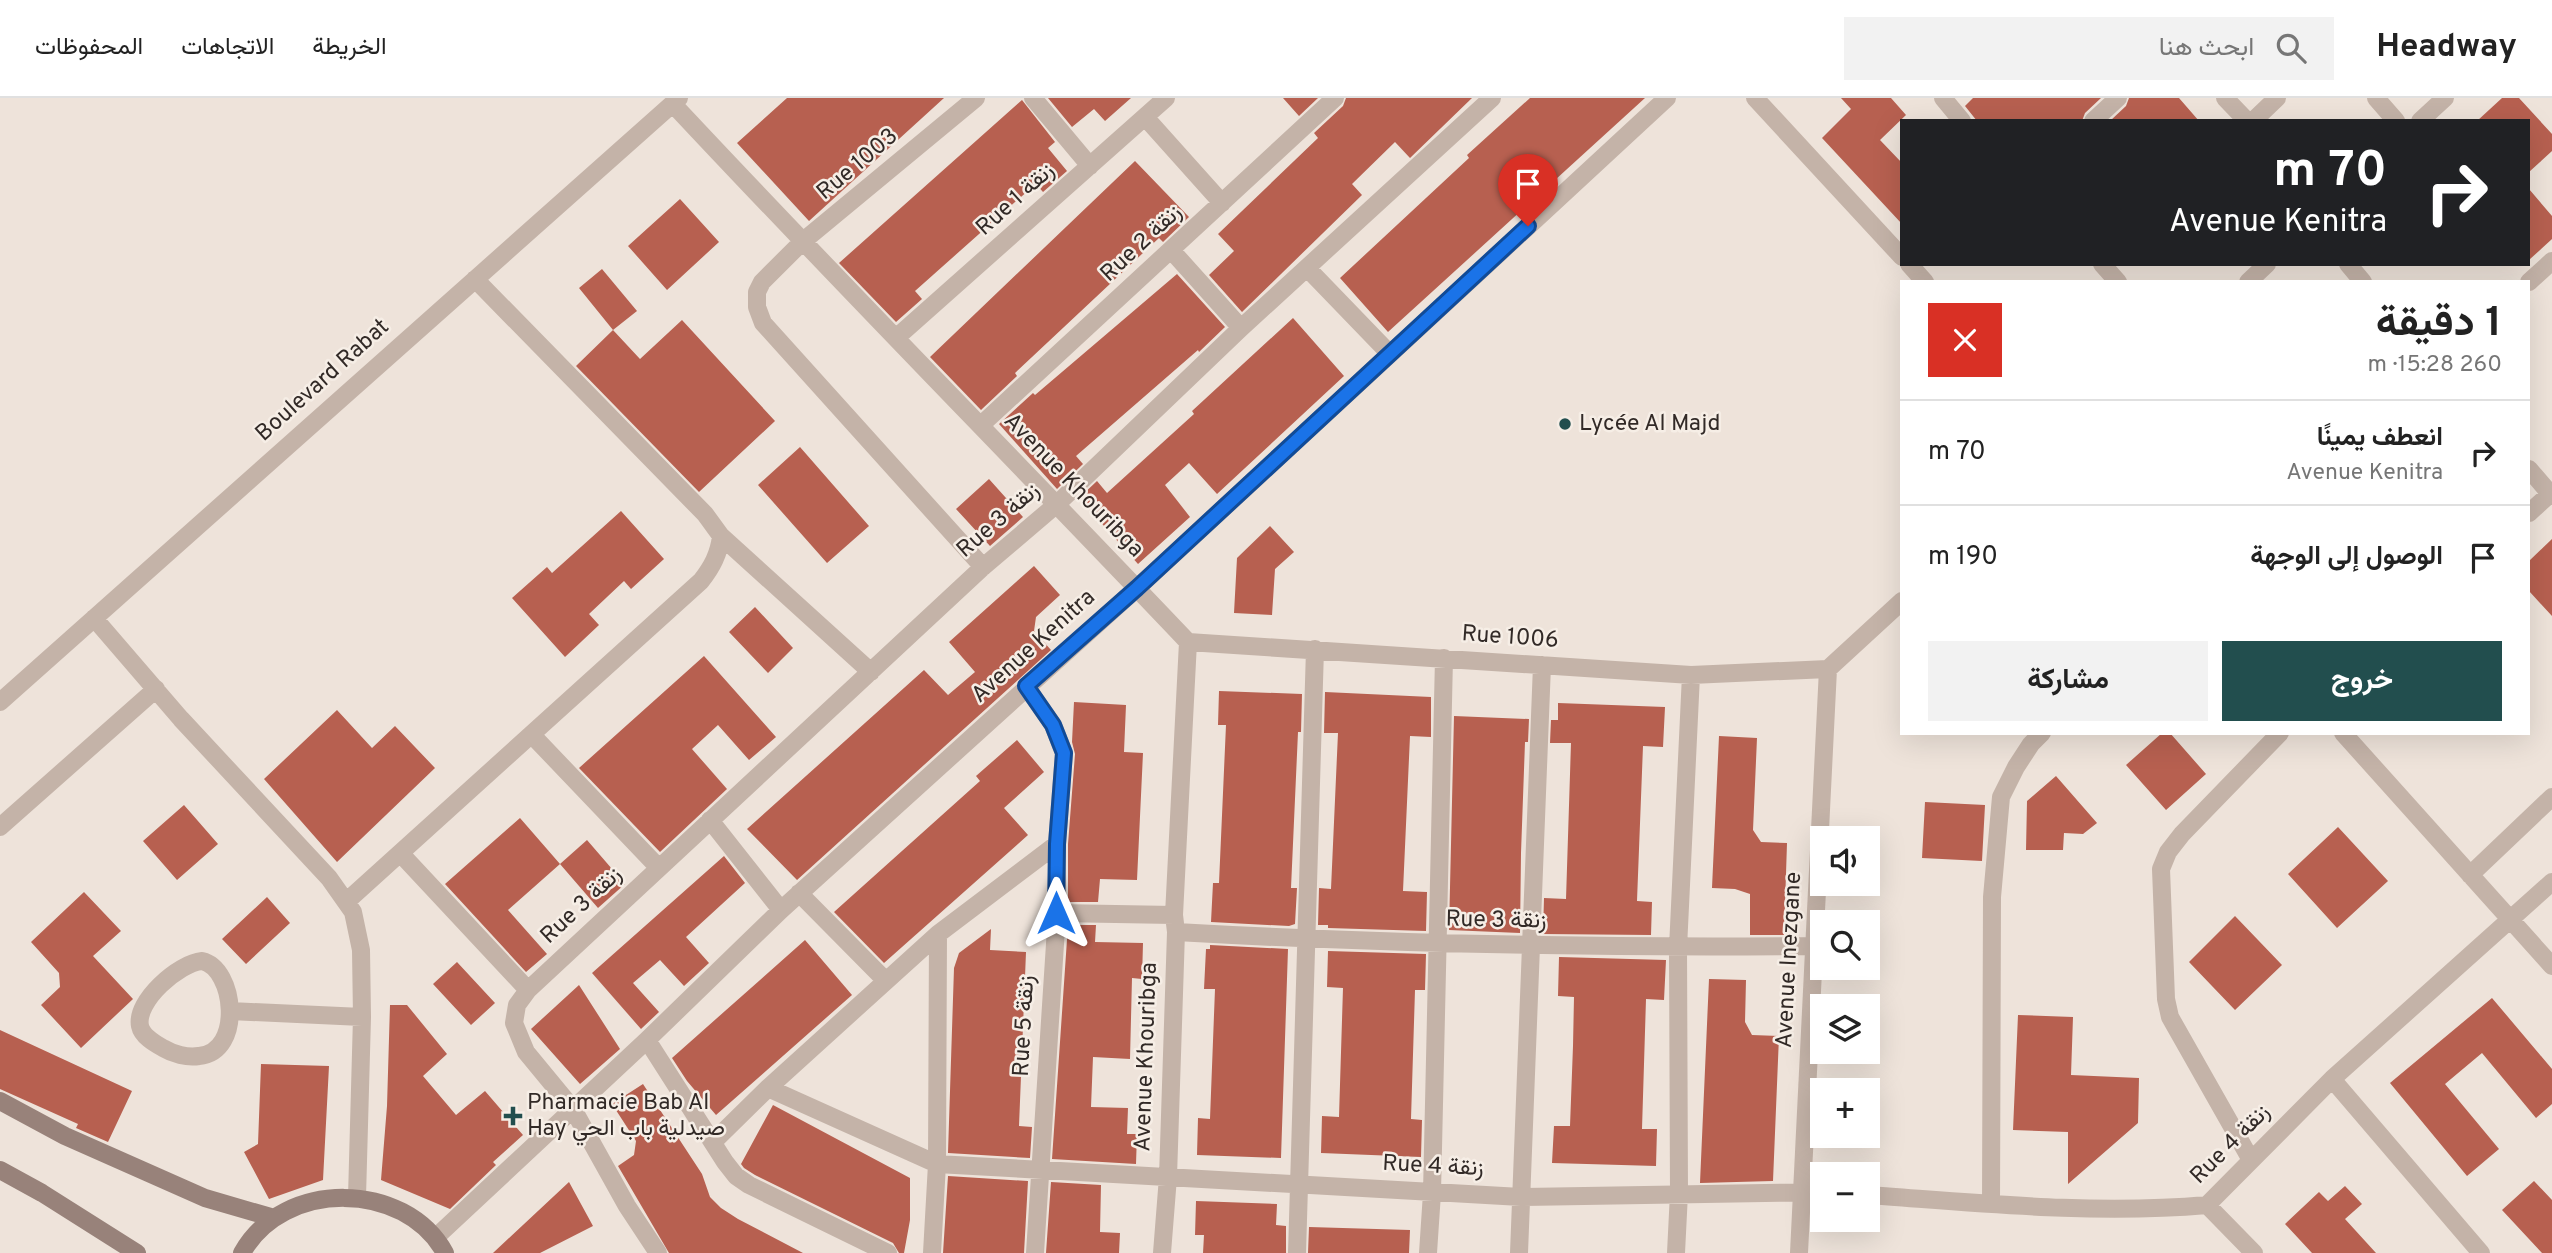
<!DOCTYPE html>
<html lang="ar">
<meta charset="utf-8">
<style>
body{margin:0;font-family:Overpass,Vazirmatn,sans-serif;background:#f2f2f2;color:#222;direction:rtl;height:100vh;display:flex;flex-direction:column;font-size:26px;white-space:nowrap}
*{box-sizing:border-box;margin:0}
p{font-size:23px;color:#767676}
.icon{flex:none;width:38px;height:38px;fill:none;stroke:currentColor;stroke-width:2;stroke-linecap:round;stroke-linejoin:round}
.map{position:relative;flex:1;overflow:hidden;direction:ltr}
.side{position:absolute;left:1900px;top:182px;width:630px;height:455px;display:flex;flex-direction:column;background:#fff;border-radius:0px;box-shadow:0 7px 28px #0002;direction:rtl}
.side>*{flex:none}
.guide{position:absolute;left:1900px;top:21px;width:630px;height:147px;border-radius:0px;box-shadow:0 7px 28px #0002;direction:rtl;background:#202124;color:#fff;overflow:hidden}
.fabs{position:absolute;left:1810px;top:728px;display:grid;gap:14px}
.fabs a{display:grid;place-items:center;width:70px;height:70px;border-radius:0px;background:#fff;box-shadow:0 7px 28px #0002;font-size:35px}
.pin{position:absolute;display:grid;place-items:center;width:60px;height:60px;color:#fff;margin:-72px -30px;border-radius:50% 50% 50% 0;rotate:-45deg;box-shadow:0 0 7px #0007}
.pin .icon{rotate:45deg}
.me{position:absolute;width:77px;margin:-38px;rotate:0deg;stroke-linejoin:round;filter:drop-shadow(0 0 5px #0008)}
.turn{display:flex;align-items:center;gap:24px;height:147px;padding:0 28px;font-size:32px}
.turn .icon{width:91px;height:91px;stroke-width:2.5}
.turn b{display:block;font-size:49px;line-height:60px}
.round{display:grid;place-items:center;flex:none;width:74px;height:74px;border-radius:0px;background:#f2f2f2}
.headline{display:flex;align-items:center;justify-content:space-between;height:119px;padding:0 28px}
h1{font-size:42px;font-weight:700;line-height:52px}
.cta{display:flex;gap:14px;margin-top:auto;padding:14px 28px}
.cta a{flex:1;height:80px;border-radius:0px;background:#224e4e;color:#fff;font-size:28px;font-weight:700;line-height:80px;text-align:center}
.cta a+a{background:#f2f2f2;color:#222}
ul{padding:0;list-style:none}
li{display:flex;align-items:center;gap:21px;height:105px;padding:0 28px;border-top:2px solid #e0e0e0}
li div{flex:1}
li b{display:block;font-size:26px}
li em{font-style:normal}
header{display:flex;align-items:center;gap:42px;box-sizing:border-box;height:98px;padding:0 35px;background:#fff;border-bottom:2px solid #e0e0e0}
header strong{font-size:33px}
nav{display:flex;gap:38px;margin-inline-start:auto;font-size:24px}
.search{width:490px;height:63px;background:#f2f2f2;display:flex;align-items:center;gap:18px;box-sizing:border-box;padding:0 24px;border-radius:0px;color:#767676;font-size:26px}
.map>svg:first-child{display:block}
.building{fill:#b76050}
.lines{fill:none;stroke-linecap:round;stroke-linejoin:round}
.minor{stroke:#c4b3a8;stroke-width:18}
.secondary{stroke:#98827a;stroke-width:18}
.route-casing{stroke:#114b97;stroke-width:18}
.route{stroke:#1a73e8;stroke-width:12}
.poi-dot{fill:#224e4e;stroke:#f6eee6;stroke-width:2.5}
.labels{text-anchor:middle;dominant-baseline:central;stroke-width:5;stroke-linejoin:round;paint-order:stroke}
.street-label{font-size:23px;fill:#322a27;stroke:#f6eee6}
.poi-label{font-size:23px;fill:#322a27;stroke:#f6eee6;text-anchor:start}
</style>
<header>
<strong>Headway</strong>
<div class="search"><svg class="icon" aria-label="search" viewBox="0 0 24 24"><circle cx="10" cy="10" r="6"/><path d="M15 15l6 6"/></svg>ابحث هنا</div>
<nav><a>الخريطة</a><a>الاتجاهات</a><a>المحفوظات</a></nav>
</header>
<div class="map">
<svg width="2552" height="1155" viewBox="0 0 2552 1155">
<rect width="100%" height="100%" fill="#eee3da"/>
<path class="building" d="M787,0h157l-135,123 -72,-78z
M1048,0h83l-26,23 -11,-12 -22,18z
M1283,0h35l-19,18z
M1346,0h126l-62,60 -15,-16 -43,42 10,11 -120,117 -33,-37 25,-24 -16,-17 100,-96 -4,-5 29,-27z
M1530,0h115l-257,234 -48,-54 129,-120 -2,-3z
M1841,0h50l15,17 -26,25 22,23v61l-80,-86 29,-29z
M1973,0h128l-16,15 -3,8h-105l-12,-15z
M2129,0h50l20,23h-89l16,-15z
M2502,0h17l33,36v17l-23,21v-51h-52z
M1022,2l33,42 -7,6 19,23 -24,21 -7,-8 -21,18 -100,89 7,8 -26,23 -57,-59z
M1135,63l54,56 -26,25 -4,-4 -144,135 2,3 -36,34 -51,-53z
M2529,91l23,27v23l-23,21z
M680,101l39,43 -52,48 -39,-44z
M602,171l35,42 -24,19 -34,-42z
M1177,176l48,53 -26,25 -1,-2 -122,106 7,8 -26,25 -58,-65 34,-31 2,2z
M1293,220l51,58 -127,118 -28,-31 -24,22 25,32 -52,47 -59,-66 18,-17 10,12 87,-79 -2,-3z
M682,222l93,101 -76,71 -123,-126 37,-36 27,29z
M800,349l69,79 -42,37 -69,-78z
M989,381l34,38 -33,29 -34,-37z
M621,413l43,48 -33,30 -7,-8 -35,33 10,11 -34,32 -53,-59 35,-31 5,6z
M1270,428l24,26 -19,17 -3,46 -38,-2 3,-55z
M2552,441v77l-23,-25v-30z
M1034,468l26,29 -24,22 -2,14 17,19 -254,230 -50,-51 177,-159 24,25 27,-23 -26,-30z
M755,509l38,41 -25,25 -39,-41z
M704,558l72,81 -27,23 -31,-35 -26,24 35,40 -67,63 -81,-84z
M1219,593l83,3 -1,38h-3l-7,156h6l-2,36 -6,2 -78,-4 2,-39h6l7,-158h-8z
M1325,594l106,5v40l-21,-1 -7,155 24,1 -1,39 -98,-3v-3h-10l1,-37 12,1 7,-156h-14z
M1074,604l52,3 -2,47 19,1 -6,127 -37,-1 -2,23h-30v-58l7,-90 -3,-12z
M1558,605l107,4 -2,40 -20,-1 -6,155 15,1 -1,33 -108,-1 1,-36 22,1 5,-156h-21l1,-23h7z
M337,612l35,38 23,-22 40,42 -98,94 -73,-83z
M1454,618l75,3 -1,23h-3l-4,111 -1,80 -71,-3z
M2162,635h8l36,41 -40,36 -40,-45z
M1719,638l38,2 -4,92 8,12 26,1 -3,92h-34v-41l-15,-5 -23,-1z
M1017,642l27,32 -40,36 24,27 -144,128 -50,-51 146,-131 -4,-5z
M2056,678l41,47 -14,11 -19,-1 -1,17h-37l1,-49z
M1925,704l60,3 -3,56 -60,-3z
M184,707l34,39 -41,36 -34,-39z
M520,720l40,46 -52,46 39,44 -21,18 -81,-88z
M2338,729l50,54 -51,47 -49,-54z
M587,742l38,44 -27,24 -38,-44z
M724,758l21,27 -59,54 23,26 -25,23 -24,-26 -27,23 26,29 -18,17 -49,-56z
M84,794l37,39 -28,25 40,43 -52,49 -40,-43 19,-18 -1,-14 -28,-31z
M267,799l23,26 -44,41 -24,-25z
M2235,818l47,49 -47,45 -46,-48z
M1068,827h28l-1,17 48,1 -1,36 -10,-1 -2,81 -37,-2 -2,50 37,1 -1,26h10l-1,30 -84,-5z
M991,831l-1,21 36,2 -7,174 13,1 -2,31 -82,-5 6,-185 5,-15z
M805,842l47,55 -136,120 -29,-34 -15,-23z
M1210,847l78,4 -7,209 -84,-3 1,-37 12,1 5,-130h-11l2,-40h4z
M1328,853l98,3 -1,36h-10l-4,129 11,1 -1,37 -100,-4 1,-37 17,1 4,-129 -16,-1z
M1559,859l107,3 -2,40 -18,-1 -4,130h15l-1,37 -104,-3 2,-37h16l3,-80 1,-49 -16,-1z
M457,864l38,41 -24,22 -38,-41z
M1709,881l37,1 -1,42 7,13 27,1 -6,145 -73,2z
M579,887l41,64 -40,35 -49,-55z
M2492,900l60,71v35l-16,14 -54,-65 -37,31 54,65 -32,27 -77,-93z
M390,907h17l40,49 -24,22 33,39 29,-24 38,44 -30,27 3,3 -46,44 -69,-29 6,-74z
M2018,917l55,2 -2,58 68,3 -1,45 -70,61v-52l-55,-2z
M0,932l132,61 -24,51 -32,-14 2,-4 -78,-35z
M261,966l68,2 -6,114 -54,19 -25,-47 14,-8z
M643,986l59,90 8,23 11,11 17,11 65,34h-134l-51,-87 16,-11 2,-14 -24,-37z
M773,1007l137,73v42l-6,33h-5l-6,-10 -138,-68 -11,-7 -3,-4z
M948,1078l80,5 -4,72h-81z
M2534,1083l18,19v53h-10l-40,-43z
M569,1084l24,44 -53,27h-47z
M1051,1084l50,3 -1,47 20,1 -1,20h-73z
M2345,1088l17,18 -17,15 31,34h-64l-27,-29 34,-32 9,9z
M1196,1103l81,3 -1,21 10,1v27h-83l1,-18h-9z
M1309,1129l101,3 -1,23h-101z"/>
<g class="lines">
<path class="minor" d="M976,0l-174,144 -40,40 -5,10v15l6,16 220,244
M1033,0l57,68
M1755,0l147,159
M1943,0l19,23
M2225,0l22,23
M2376,0l20,23
M673,6c169,181 344,358 515,538l-14,273 2,17 -8,245 -6,76
M1145,19l77,86
M2093,23l25,-23
M2253,23l24,-23
M2420,23l25,-23
M1171,152l70,78
M1909,166l16,18
M2102,166l16,18
M2348,166l15,18
M1307,170l83,86
M2248,184l19,-18
M2529,184l23,-21
M897,239l269,-239
M981,327l354,-327
M2529,371l23,27
M2529,415l23,-21
M721,438l150,136
M94,520l87,101 148,159 24,34 8,38 1,67 -5,180
M1188,544l503,33 137,-6
M1828,571l74,-68
M1026,588l27,39 11,28 -7,91v69l-22,340
M0,604l679,-604
M2343,635l209,233
M532,637l127,133
M710,722l71,90
M0,729l156,-138
M401,756l127,136
M2470,777l82,-78
M799,795l87,88
M347,803l354,-320c11,-14 18,-27 20,-45l-16,-22 -230,-235
M1057,815l117,2
M1176,834c213,12 426,16 639,14
M202,863c33,7 42,91 -3,95 -12,2 -26,-2 -36,-8 -9,-5 -21,-12 -23,-22 -5,-25 39,-63 62,-65z
M230,913l132,6
M647,942l78,122 11,14 13,9 139,68
M2332,981l149,174
M768,990l169,76 584,33 301,-5
M713,1044l55,-54 170,-154 119,-90
M2251,1062l-81,-143 -4,-18 -5,-130 7,-17 14,-18 98,-101
M1867,1097c113,8 227,20 340,10l125,-126 220,-197
M1991,1106l1,-307 9,-100 15,-30 15,-23 11,-11
M2207,1107l47,48
M436,1139l211,-197 134,-130 356,-322 530,-490
M658,1155l-31,-47 -54,-97 -47,-57 -12,-29 3,-18 11,-15 455,-423 74,-63 184,-176 251,-230
M932,1155l5,-89 1,-230
M1297,1155l18,-604
M1428,1155l4,-60 12,-535
M1519,1155l23,-588
M1676,1155l3,-60 -1,-245 13,-273
M1799,1155l29,-584"/>
<path class="secondary" d="M0,1003l65,35 140,62 69,20
M0,1072l42,23 95,60
M242,1155c41,-74 163,-73 203,0"/>
</g>
<g class="lines">
<g class="route-casing">
<path id="route" d="M1056,815l1,-69 7,-91 -11,-28 -27,-39 111,-98 391,-362"/>
</g>
<use href="#route" class="route"/>
</g>
<g class="poi-dot">
<circle cx="1565" cy="326" r="7"/>
<path d="M509.5 1007.5h7v7h7v7h-7v7h-7v-7h-7v-7h7z"/>
</g>
<g class="labels">
<g class="street-label">
<text transform="translate(858 67) rotate(-40)">Rue 1003</text>
<text transform="translate(1016 102) rotate(-42)">Rue 1 زنقة</text>
<text transform="translate(1142 146) rotate(-43)">Rue 2 زنقة</text>
<text transform="translate(323 283) rotate(-42)">Boulevard Rabat</text>
<text transform="translate(1073 388) rotate(46)">Avenue Khouribga</text>
<text transform="translate(999 423) rotate(-41)">Rue 3 زنقة</text>
<text transform="translate(1510 540) rotate(4)">Rue 1006</text>
<text transform="translate(1034 549) rotate(-42)">Avenue Kenitra</text>
<text transform="translate(582 808) rotate(-43)">Rue 3 زنقة</text>
<text transform="translate(1496 823) rotate(1)">Rue 3 زنقة</text>
<text transform="translate(1790 862) rotate(-87)">Avenue Inezgane</text>
<text transform="translate(1025 928) rotate(-87)">Rue 5 زنقة</text>
<text transform="translate(1147 959) rotate(-88)">Avenue Khouribga</text>
<text transform="translate(2231 1047) rotate(-45)">Rue 4 زنقة</text>
<text transform="translate(1433 1069) rotate(3)">Rue 4 زنقة</text>
</g>
<g class="poi-label">
<text x="1579" y="326">Lycée Al Majd</text>
<text x="527" y="1005">Pharmacie Bab Al<tspan x="527" dy="26">Hay صيدلية باب الحي</tspan></text>
</g>
</g>
</svg>
<div class="fabs">
<a><svg class="icon" aria-label="sound" viewBox="0 0 24 24"><path d="M4 9h4l5-4v14l-5-4H4zM17 9q2 3 0 6"/></svg></a>
<a><svg class="icon" aria-label="search" viewBox="0 0 24 24"><circle cx="10" cy="10" r="6"/><path d="M15 15l6 6"/></svg></a>
<a><svg class="icon" aria-label="layers" viewBox="0 0 24 24"><path d="M12 4l9 5-9 5-9-5zM3 14l9 5 9-5"/></svg></a>
<a>+</a>
<a>−</a>
</div>
<div class="pin" style="left:1528px;top:128px;background:#d93025"><svg class="icon" aria-label="arrive" viewBox="0 0 24 24"><path d="M6 21V4h12l-3 4 3 4H6"/></svg></div>
<svg class="me" style="left:1056px;top:815px" viewBox="-20 -20 40 40"><path d="M0-17L14 15 0 8-14 15z" fill="#1a73e8" stroke="#fff" stroke-width="4"/></svg>
<div class="guide">
<div class="turn"><svg class="icon" aria-label="right" viewBox="0 0 24 24"><path d="M7 20v-9h11M14 6l5 5-5 5"/></svg><div><b>70 m</b>Avenue Kenitra</div></div>
</div>
<section class="side">
<div class="headline"><div><h1>1 دقيقة</h1><p>260 m · 15:28</p></div><a class="round" style="background:#d93025;color:#fff"><svg class="icon" aria-label="close" viewBox="0 0 24 24"><path d="M6 6l12 12M18 6L6 18"/></svg></a></div>
<ul>
<li><svg class="icon" aria-label="right" viewBox="0 0 24 24"><path d="M7 20v-9h11M14 6l5 5-5 5"/></svg><div><b>انعطف يمينًا</b><p>Avenue Kenitra</p></div><em>70 m</em></li>
<li><svg class="icon" aria-label="arrive" viewBox="0 0 24 24"><path d="M6 21V4h12l-3 4 3 4H6"/></svg><div><b>الوصول إلى الوجهة</b></div><em>190 m</em></li>
</ul>
<div class="cta"><a>خروج</a><a>مشاركة</a></div>
</section>
</div>
